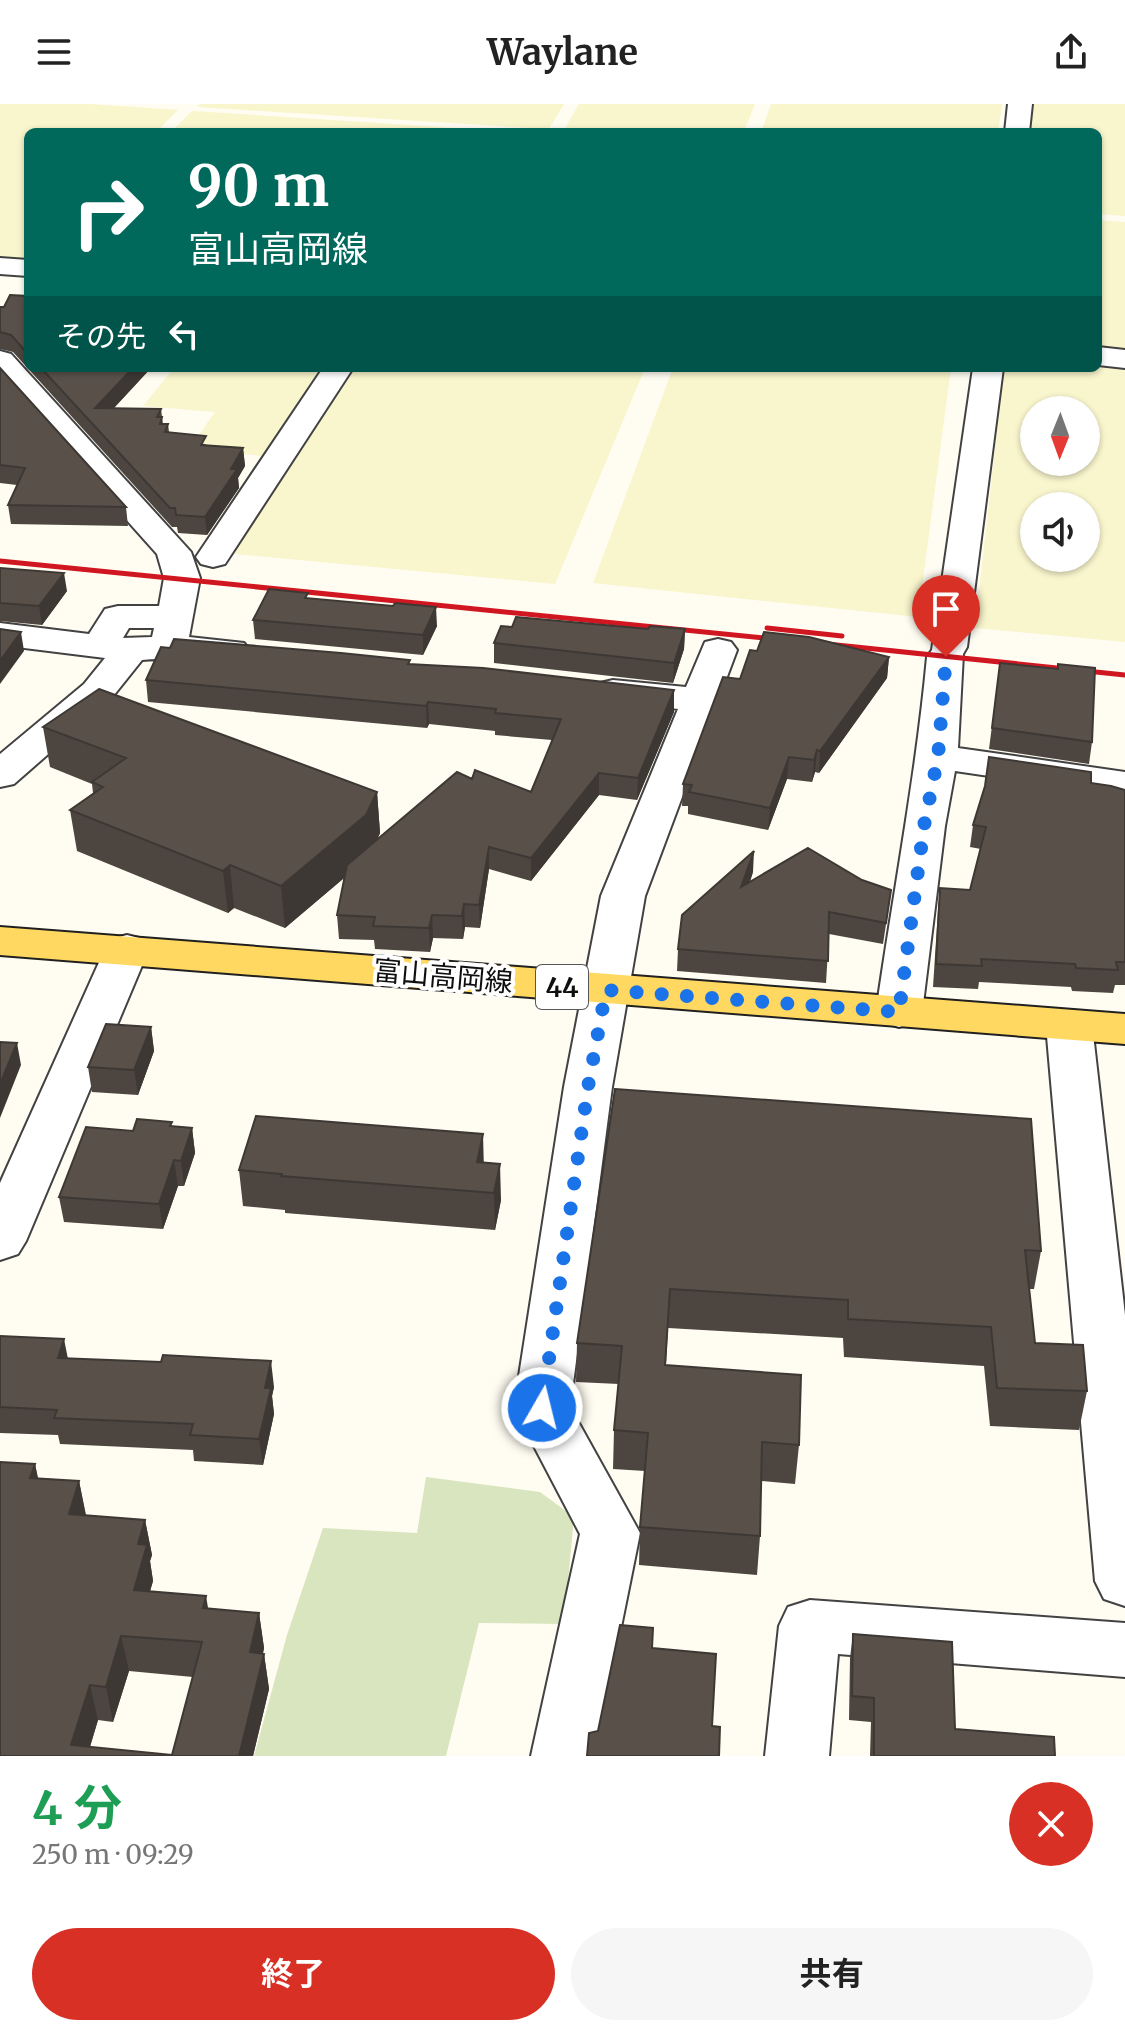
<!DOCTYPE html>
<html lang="ja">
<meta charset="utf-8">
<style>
body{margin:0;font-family:Merriweather,"Noto Sans JP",serif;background:#f6f6f6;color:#222;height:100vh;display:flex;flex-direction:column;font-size:30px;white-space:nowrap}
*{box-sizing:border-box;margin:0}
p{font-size:26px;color:#767676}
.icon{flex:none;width:44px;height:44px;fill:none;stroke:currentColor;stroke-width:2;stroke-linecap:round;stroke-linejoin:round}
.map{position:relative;height:1652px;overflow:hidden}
.details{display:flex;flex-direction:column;background:#fff;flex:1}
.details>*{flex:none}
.top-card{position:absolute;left:24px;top:24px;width:1078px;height:244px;border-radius:12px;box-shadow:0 2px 6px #0004;background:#00695c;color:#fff;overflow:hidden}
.needle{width:52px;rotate:181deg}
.controls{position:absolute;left:1020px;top:292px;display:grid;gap:16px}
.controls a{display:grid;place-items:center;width:80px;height:80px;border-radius:50%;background:#fff;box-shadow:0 2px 6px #0004;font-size:40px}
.pin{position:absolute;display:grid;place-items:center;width:68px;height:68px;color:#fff;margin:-82px -34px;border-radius:50% 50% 50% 0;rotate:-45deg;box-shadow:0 0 8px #0007}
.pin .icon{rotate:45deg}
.me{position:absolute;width:88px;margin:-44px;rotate:8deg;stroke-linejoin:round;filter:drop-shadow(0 0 6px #0008)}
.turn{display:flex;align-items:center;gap:28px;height:168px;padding:0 32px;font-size:36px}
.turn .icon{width:104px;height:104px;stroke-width:2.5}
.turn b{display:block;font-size:56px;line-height:68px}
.then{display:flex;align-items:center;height:76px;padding:0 32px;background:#0003;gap:16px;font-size:30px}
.round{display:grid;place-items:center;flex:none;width:84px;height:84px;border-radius:42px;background:#f6f6f6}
.head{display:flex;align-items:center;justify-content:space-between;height:136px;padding:0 32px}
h1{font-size:48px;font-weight:700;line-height:60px;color:#1e9e55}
.primary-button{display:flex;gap:16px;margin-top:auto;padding:16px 32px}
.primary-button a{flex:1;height:92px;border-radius:48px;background:#d93025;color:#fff;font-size:32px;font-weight:700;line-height:92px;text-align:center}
.primary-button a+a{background:#f6f6f6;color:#222}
header{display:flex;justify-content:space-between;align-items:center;height:104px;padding:0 32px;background:#fff;font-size:36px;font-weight:700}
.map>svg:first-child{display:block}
.farmland{fill:#f9f5cd;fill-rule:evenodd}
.cemetery{fill:#d8e5be}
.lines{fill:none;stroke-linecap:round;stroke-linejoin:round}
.minor-casing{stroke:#424242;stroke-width:4}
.major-casing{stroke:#202020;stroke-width:4}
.minor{fill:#fff;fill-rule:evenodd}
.major{fill:#ffd861;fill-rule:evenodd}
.rail{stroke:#d01620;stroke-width:5}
.wall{fill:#4d4540;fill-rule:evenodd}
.shaded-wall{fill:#3e3834}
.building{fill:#59504a;stroke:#3e3834;stroke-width:2;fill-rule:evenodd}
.route{stroke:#1a73e8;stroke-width:14;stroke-dasharray:0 25.2}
.labels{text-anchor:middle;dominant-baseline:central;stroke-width:8;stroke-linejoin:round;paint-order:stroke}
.shield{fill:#fff;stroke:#575757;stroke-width:2}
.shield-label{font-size:26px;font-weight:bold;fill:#0f0f0f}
.street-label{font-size:28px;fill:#0f0f0f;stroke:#fff}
</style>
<header><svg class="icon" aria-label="menu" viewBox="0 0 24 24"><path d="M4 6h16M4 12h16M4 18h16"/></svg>Waylane<svg class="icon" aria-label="share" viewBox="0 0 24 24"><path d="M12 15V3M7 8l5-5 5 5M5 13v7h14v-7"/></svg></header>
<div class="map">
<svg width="1125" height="1652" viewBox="0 0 1125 1652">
<rect width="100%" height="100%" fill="#fffcf1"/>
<path class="farmland" d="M0,0h89l89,6 -22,22h-128v129l-28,-2z
M200,0h364l-15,25h-4l-348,-22z
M579,0h176l-11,28h-181z
M771,0h231l-4,28h-237z
M1031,0h94v112l-27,-2v-82h-70z
M192,7l172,11 149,10h-342z
M1098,116l27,2v131l-27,-2z
M1098,259l27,2v277l-150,-14 29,-260h94zM1034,306h52v52h-52zM1034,402h52v52h-52z
M174,264h150l-61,88 -74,-7 26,-37 -72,-6z
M353,264h292l-90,216 -321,-30z
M673,264h278l-33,249 -325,-34z"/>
<path class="cemetery" d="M426,1373l114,15 34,25 -10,107 -85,-1 -33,133h-192l33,-121 36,-107 94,5z"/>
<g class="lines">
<g class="minor-casing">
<path id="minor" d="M1008,0h24l-3,28h-24z
M0,154l28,2v16l-28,-2z
M1098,243l27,3v18l-27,-3z
M0,247l11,3 180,198 9,26 -11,59 55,6 6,8 -6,8c-32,8 -68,-3 -102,1l-32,40 -96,84 -14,3v-33l84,-70 21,-26 -105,-13v-22l89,11 16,-25 13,-3h41l5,-28 -7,-24 -157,-176zM129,524h25l-2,9 -29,1z
M323,264h30l-128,196 -12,3 -12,-3 -5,-7z
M973,264h30l-36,279 -4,7 -5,94 167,24v24l-170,-25 -10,55 -23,186 -7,10 -16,5 -16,-5 -7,-10c17,-118 40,-236 51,-355l5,-7z
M718,535l13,3 6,8 -92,246 -33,191 -42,320 70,126 -45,223h-64l49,-222 -66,-126 50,-321 37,-191 77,-187 -78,-10 -6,-8 6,-8 13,-3 73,7 19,-45z
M127,831l16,4 6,10 -123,292 -8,13 -18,6v-77l105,-234 6,-10z
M1069,906l16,4 7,11 33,290v291l-21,-7 -9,-18 -49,-556 7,-11z
M810,1496l315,23v54l-287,-23 -9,102h-64l14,-130 9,-19z"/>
</g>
<g class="major-casing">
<path id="major" d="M0,823l1125,87v30l-1125,-89z"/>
</g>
<use href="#minor" class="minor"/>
<use href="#major" class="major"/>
<path class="rail" d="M0,457l783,79
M767,524l75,8
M827,540l298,31"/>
</g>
<path class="wall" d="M28,192v72h123l-37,40 47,1 2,15h5l1,8 38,13 36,3 2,18 -7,12 1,10 -32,47 -29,-2 -1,-6h-5l-159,-175 -13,-3v-42h4z
M0,264l126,139 2,19 -117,-2 -3,-19 9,-20 -17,-2z
M0,464l67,23 -25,34 -42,-4z
M308,494l85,8 44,20 -14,29 -168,-16 -2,-19z
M512,523l173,2 -1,20 -11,34 -179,-20v-20z
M889,553l-2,21 -68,95 -4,-1 -3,10 -25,-3 -19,51 -80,-16v-8h-6l1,-22 57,-105z
M1000,559l92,79 -3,22 -100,-15z
M410,560l264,48 -37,88 -38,-5 -68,86 -42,-12 -9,59 -15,-1 -2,12 -30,-1 -3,14 -55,-3 -1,-9 -35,-1 -2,-24 8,-38 -60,51 -51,-20 -6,5 -151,-62 -7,-41 23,-17 -1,-9 -42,-17 -7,-40 334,65 3,41 -3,7 95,-61 59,13 21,-52 -57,-5v-4l-66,-7 -2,4 -279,-26 -2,-22z
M1091,679l34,7v195h-10l-2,8 -41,-2 -1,-4 -92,-5 -1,7 -45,-2 5,-77 2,-22 30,2 11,-41 -11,-2 3,-22 11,-37z
M753,768l-3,10 112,-2 26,31 -5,33 -54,-10 -3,49 -149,-12 1,-22z
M151,923l3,24 -16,44 -46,-3 -4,-25z
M615,985l426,162 -7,38h-5l6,54 52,48 -8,39 -89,-4 -6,-60 -140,-9 -1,-19 -175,-10 -2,37 133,80 -4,39 -34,-3 -1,55 -3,39 -118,-10 1,-38 5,-56 -32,-2 1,-39 5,-46 -43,-2 1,-39z
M172,1023l20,1 3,25 -11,33h-6l-15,43 -99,-7 -5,-25 74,-66z
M484,1058l17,38 -6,30 -210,-17v-3l-42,-4 -4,-36z
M0,1232l68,22 206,29 -2,9 2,18 -11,51 -69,-4 -1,-11 -133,-6 -2,-9 -58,-2z
M35,1360l3,14 41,3 7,34 59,5 7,35 -2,6 3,20 -3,10 58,18 51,4 5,35 -1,6h1l5,35 -16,67h-253zM129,1567l64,6 -21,78 -82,-8 8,-27 15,2z
M853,1530l102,95 100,27h-185l1,-34 -22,-2 1,-62z"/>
<path class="shaded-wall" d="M133,264h18l-53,57 -3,-17z
M243,344l2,18 -7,12 1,10 -32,47 -2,-18z
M64,469l3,18 -25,34 -3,-19z
M436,503l1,19 -14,29v-20z
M685,525l-1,20 -11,34 1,-20z
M21,528l3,19 -24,33v-23z
M889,553l-2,21 -68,95 1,-22z
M674,586v22l-37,88 1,-22z
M428,598l1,22 -2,4 -1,-22z
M817,646l-2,22 -3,10 2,-22z
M789,653l-2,22 -19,51 2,-22z
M599,669v22l-68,86v-23z
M377,688l3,41 -11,24 -84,71 -4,-42z
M489,743v22l-9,59 -1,-23z
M754,747l-1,21 -13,36 1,-21z
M230,761l4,43 -6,5 -5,-42z
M464,800l1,23 -2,12 -1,-23z
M432,811l1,23 -3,14 -1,-24z
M151,923l3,24 -16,44 -4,-25z
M17,939l4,22 -21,53v-34z
M192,1024l3,25 -11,33 -3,-25z
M483,1030l1,37 -7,-9z
M174,1056l4,26 -15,43 -4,-25z
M500,1060l1,36 -6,30 -1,-37z
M64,1235l5,25 -11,-6z
M271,1257l3,26 -2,9 2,18 -11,51 -4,-26 6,-51z
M35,1360l7,36 -12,-22z
M79,1377l7,36 -17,-3z
M145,1416l7,35 -2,6 3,20 -13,44 -6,-35 4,-46z
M206,1492l6,35 -9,-23z
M259,1509l5,35 -9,39 -5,-35z
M121,1532l8,35 -16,51 -7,-35z
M264,1550l5,35 -16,67h-14z
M90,1581l8,35 -11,36 -16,-11z"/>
<path class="building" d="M10,191l18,1v58l-17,-19 -11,-3v-25h4z
M0,264l126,139 -118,-2 17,-37 -25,-3z
M41,264h92l-38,40 66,1 -4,8h5l-2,7h8l-3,8 41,4 -5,9 42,3 -12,21h6l-32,48 -29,-2 -1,-7h-5z
M0,464l64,5 -25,33 -39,-3z
M269,485l39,4 -3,5 88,8 2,-3 41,4 -13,28 -170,-15z
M516,513l132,12 2,-3 35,3 -11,34 -180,-20 7,-17 11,1z
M0,525l21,3 -21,29z
M764,528l45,5 80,20 -69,94 -3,-1 -3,10 -25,-3 -19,51 -81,-16 3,-7 -9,-1 40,-107 17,2 10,-29 7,1z
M174,535l167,14 69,7 -2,4 75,4 191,22 -36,88 -39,-5 -68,85 -42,-11 -10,58 -15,-1 -2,12 -30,-1 -3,13 -56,-2 2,-9 -38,-2 10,-50 110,-93 15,7 3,-9 56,22 30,-73 -66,-6 1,-4 -68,-7 -2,4 -280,-26 15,-33 9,1z
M1000,559l58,6v-5l37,4 -3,74 -100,-14z
M99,585l278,103 -11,23 -85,71 -51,-21 -7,6 -153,-61 33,-23 -11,-5 34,-24 -83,-31z
M989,653l102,15v11l20,3 14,4v172h-9l2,8 -42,-2 -1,-4 -94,-5 1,7 -46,-2 4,-76 30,2 16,-63 -13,-2 12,-39z
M808,744l54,32 29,10 -5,33 -57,-11 -1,49 -150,-12 4,-34 72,-64 -13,36z
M106,920l45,3 -17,43 -46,-3z
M0,938l17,1 -17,41z
M615,985l416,30 10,132 -16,-1 10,93 48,2 4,46 -90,-3 -6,-61 -143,-8v-19l-178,-11 -5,76 136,10 -2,70 -37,-3 -2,94 -120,-9 8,-94 -34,-3 8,-84 -45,-3z
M256,1012l227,18 -6,28 23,2 -6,29 -213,-17 1,-2 -43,-4z
M137,1015l35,3 -2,4 22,2 -11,33 -7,-1 -15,44 -100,-7 27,-70 47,4z
M0,1232l64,3 -6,19 103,4 2,-7 108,6 -6,27h6l-12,51 -69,-4 3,-11 -139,-6 3,-8 -57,-3z
M0,1358l35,2 -5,14 49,3 -10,33 76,6 -7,24 9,1 -13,45 72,6 -3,12 56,5 -9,39 14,2 -25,102h-239zM121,1532l81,6 -30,113 -101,-10 19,-60 16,2z
M620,1521l33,3 -1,20 64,6 -4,72 8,1 -1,29h-132l2,-23 9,-2z
M853,1530l99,8 3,87 99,8 1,19h-181v-58l-22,-2z"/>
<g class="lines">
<path class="route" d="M542,1304l46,-321 18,-97 293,22 25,-186 14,-69 8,-100"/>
</g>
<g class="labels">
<rect class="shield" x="536" y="861" width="52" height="44" rx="6"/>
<g class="shield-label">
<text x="562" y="883">44</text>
</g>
<g class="street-label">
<text transform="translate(443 872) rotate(5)">富山高岡線</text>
</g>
</g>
</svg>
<div class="controls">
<a><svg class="needle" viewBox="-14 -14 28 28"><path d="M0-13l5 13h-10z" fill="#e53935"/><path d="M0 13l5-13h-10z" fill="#767676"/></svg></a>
<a><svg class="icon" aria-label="sound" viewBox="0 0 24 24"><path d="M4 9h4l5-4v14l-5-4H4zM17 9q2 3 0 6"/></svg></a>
</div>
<div class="pin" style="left:946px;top:553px;background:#d93025"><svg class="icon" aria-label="arrive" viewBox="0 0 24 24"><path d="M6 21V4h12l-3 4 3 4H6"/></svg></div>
<svg class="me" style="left:542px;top:1304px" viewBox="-20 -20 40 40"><circle r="17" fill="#1a73e8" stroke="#fff" stroke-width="3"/><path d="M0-11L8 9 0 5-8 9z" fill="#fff"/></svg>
<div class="top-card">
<div class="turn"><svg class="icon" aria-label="right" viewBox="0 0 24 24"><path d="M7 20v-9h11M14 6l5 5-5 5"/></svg><div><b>90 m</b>富山高岡線</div></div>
<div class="then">その先<svg class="icon" aria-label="left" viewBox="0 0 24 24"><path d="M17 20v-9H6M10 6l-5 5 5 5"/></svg></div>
</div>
</div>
<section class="details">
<div class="head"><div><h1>4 分</h1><p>250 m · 09:29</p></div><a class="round" style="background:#d93025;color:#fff"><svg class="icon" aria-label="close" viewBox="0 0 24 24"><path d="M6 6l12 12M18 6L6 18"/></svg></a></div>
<div class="primary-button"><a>終了</a><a>共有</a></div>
</section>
